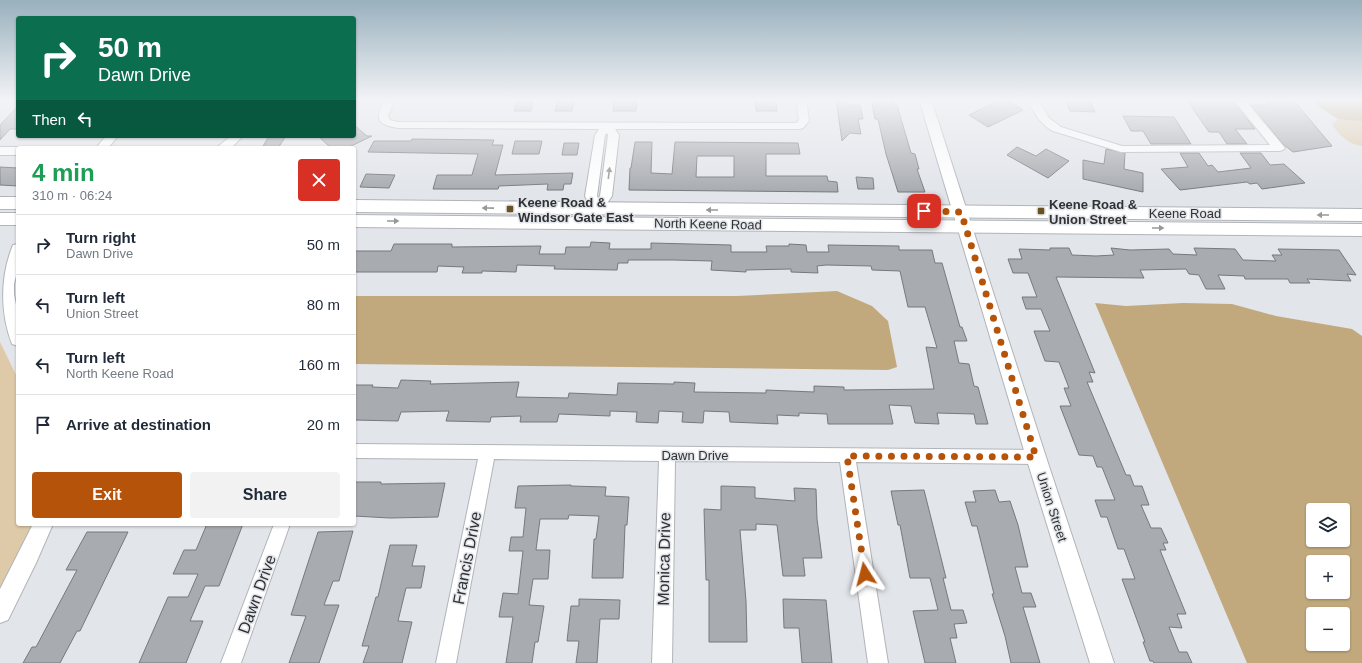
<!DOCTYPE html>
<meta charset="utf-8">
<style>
body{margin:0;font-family:Helvetica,sans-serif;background:#f2f2f3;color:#1f2937;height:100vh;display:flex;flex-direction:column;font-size:15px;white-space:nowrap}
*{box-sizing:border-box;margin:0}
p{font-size:13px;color:#747a83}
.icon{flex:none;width:22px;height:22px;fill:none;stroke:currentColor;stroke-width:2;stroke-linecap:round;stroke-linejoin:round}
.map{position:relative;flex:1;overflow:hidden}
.sheet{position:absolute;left:16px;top:146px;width:340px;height:380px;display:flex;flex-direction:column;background:#fff;border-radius:4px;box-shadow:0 1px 3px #0004}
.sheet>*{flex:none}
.guide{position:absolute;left:16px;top:16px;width:340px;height:122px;border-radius:4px;box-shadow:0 1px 3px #0004;background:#0b6e4f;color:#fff;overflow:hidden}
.buttons{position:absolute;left:1306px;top:503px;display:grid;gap:8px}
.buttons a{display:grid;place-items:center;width:44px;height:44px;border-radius:4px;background:#fff;box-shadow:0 1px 3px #0004;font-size:20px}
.pin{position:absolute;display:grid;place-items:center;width:34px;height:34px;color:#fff;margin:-17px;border-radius:8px;box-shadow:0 2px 6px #0006}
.me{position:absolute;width:44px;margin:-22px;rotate:351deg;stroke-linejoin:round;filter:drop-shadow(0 0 3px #0008)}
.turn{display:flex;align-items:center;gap:14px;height:84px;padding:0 16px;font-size:18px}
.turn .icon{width:52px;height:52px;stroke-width:2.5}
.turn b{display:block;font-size:28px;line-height:34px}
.then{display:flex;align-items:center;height:38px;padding:0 16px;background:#0003;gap:8px;font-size:15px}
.round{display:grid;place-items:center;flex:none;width:42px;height:42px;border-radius:4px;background:#f2f2f3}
.headline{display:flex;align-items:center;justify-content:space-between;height:68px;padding:0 16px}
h1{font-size:24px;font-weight:800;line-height:30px;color:#1e9e55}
.primary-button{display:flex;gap:8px;margin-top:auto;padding:8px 16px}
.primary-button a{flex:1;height:46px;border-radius:4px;background:#b45309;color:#fff;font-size:16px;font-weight:800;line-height:46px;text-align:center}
.primary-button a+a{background:#f2f2f3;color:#1f2937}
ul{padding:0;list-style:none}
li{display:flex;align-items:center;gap:12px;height:60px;padding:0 16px;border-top:1px solid #e0e1e3}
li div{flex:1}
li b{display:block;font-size:15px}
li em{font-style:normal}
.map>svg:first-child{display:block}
.green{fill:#decaa8}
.water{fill:#c2a97d;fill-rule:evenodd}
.building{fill:#a8abaf;stroke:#76797d;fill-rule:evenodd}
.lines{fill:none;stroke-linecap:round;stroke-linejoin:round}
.minor-casing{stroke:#b1b4b8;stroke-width:2}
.tertiary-casing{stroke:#b1b4b8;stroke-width:2}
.secondary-casing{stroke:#b1b4b8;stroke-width:2}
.minor{fill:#fff;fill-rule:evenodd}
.tertiary{fill:#fff;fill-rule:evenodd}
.secondary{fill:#fff;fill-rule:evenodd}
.oneway{fill:#989899}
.route{stroke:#b45309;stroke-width:7;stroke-dasharray:0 12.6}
.poi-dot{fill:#6a5122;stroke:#e2e5ea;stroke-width:1.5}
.labels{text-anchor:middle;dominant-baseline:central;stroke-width:3;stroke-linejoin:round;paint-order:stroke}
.poi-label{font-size:13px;font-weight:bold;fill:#303133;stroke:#e2e5ea;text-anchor:start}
.street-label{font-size:13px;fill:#303133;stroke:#e2e5ea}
.near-street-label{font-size:16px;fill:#303133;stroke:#e2e5ea}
</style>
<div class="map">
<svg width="1362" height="663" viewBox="0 0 1362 663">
<rect width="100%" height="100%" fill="#e2e5ea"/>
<path class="green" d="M1339,118l23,3v25c-14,-2 -21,-10 -30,-21z
M0,342l18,37v145h14l-16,37 -16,31z"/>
<path class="water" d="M1313,99h49v22l-24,-2 -17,-11z
M837,291l35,15 16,15 9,46 -9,3 -534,-6v-68h383z
M1095,303l31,3 57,-3 49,1 44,12 76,13 10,7v327h-115zM1313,510h30v30h-30zM1313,562h30v30h-30zM1313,614h30v30h-30z"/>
<path class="building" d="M517,99h16l-2,12h-17z
M558,99h16l-2,12h-17z
M614,99h23l-1,12h-23z
M755,99h21l1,12h-21z
M836,99h11l1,6h12l3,14h-5l3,15 -11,-1 -8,8z
M871,99h21l2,6h3l14,48 4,1 4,15h-2l8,23h-27l-12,-38 -8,-35h-3z
M1002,99h3l18,11 -35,17 -19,-12z
M1065,99h24l6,13 -25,-1z
M1186,99h46l23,30h-20l12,15h-20l-8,-12h-10z
M1266,102h29l37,44 -39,6 -10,-8 -32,-39h17z
M18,106v23h-8l-10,11v-15z
M1123,116l51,1 17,27h-40l-8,-13h-12z
M354,125l13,11h5l-25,12h-16l-13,-12h36z
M269,136h17l-8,12h-16z
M412,139l82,1 -2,5h11l-8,30 78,-2 -2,11h-7l-1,6h-16l1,-6 -49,2 -1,3h-65l4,-14h35l6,-21 -110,-2 6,-11h37z
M515,141h27l-3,13h-27z
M635,142h17l-1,31 21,1 3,-32 123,1 2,11h-34v22h61l1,5 9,1 1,10 -209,-2 1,-22h1zM697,156h37v21h-38z
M564,143h15l-2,12h-15z
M1017,147l19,9 10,-7 23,12 -21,17 -41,-23z
M1106,149l19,4 -1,16 19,4v19l-60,-13v-19l21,4z
M1180,153h19l9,13 4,-1 6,7 33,-4 -11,-15h21l9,12 14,-1 21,19 -43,6 -5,-6 -7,1 -3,-2 -67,8 -19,-21 27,-2z
M0,167l18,1v18l-18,-1z
M366,174l29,1 -6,13 -29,-1z
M856,177l17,1 1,11h-16z
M591,242l19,1 -1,6h42v-6l80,2v7h36l-1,-6h23v-2l17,1 1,7h22l-1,-7 71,1v4h33l3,13h7l18,64h2l5,14h-13l5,22 10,1 5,22 4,1 10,37h-12l-2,-10 -37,-1 2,11 -24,-1 -4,-17 -22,-1 4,19h-65l-1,-10 -28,-1v3l-22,-1 1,9 -48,-2 -1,-10 -25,-1 -1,12 -21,-1 1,-10 -24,-1 -1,12 -22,-1 1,-10 -27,-1v5l-51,-2 -2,8h-37l1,-6 -30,1 -1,5 -44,-1 3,-10 -48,1 -3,9 -44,-1v-35h19l-1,2 26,1 3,-8 30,1 -1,3 89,-2 -3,15 52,1 1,-5 48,2 1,-12 56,1v-2l21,1 -1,9 72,1v-3l48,2v-6l30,1v3l90,-1 -8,-42 11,1 -12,-41h-17l-8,-36 -28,-1 -1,-4 -45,-1 -9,1 1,7 -27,-1v-3l-45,1v2l-35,-2 1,-9 -39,-1h-45v3h-10l-1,7 -63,-1 1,-3 -38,-1 -1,7 -34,-1v2h-20l2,-6 -26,-1 -1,6h-83v-21h37l3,-7h58v3l89,-1 -2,8h26l1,-7h24z
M1050,248h19l3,7 24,1 18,-1 -3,-7 19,2 39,-1 4,5 24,1 -3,-7 41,1 8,11 33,1 -4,-6h10l-4,-6 61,1 17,25 -9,-1 4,7 -44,-2 3,4h-20l-2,-4h-43l-1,-3 -26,-1 7,14h-19l-7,-14 -10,-1 -3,-5 -46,1 4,8 -88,-1 39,96 -6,-1 4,10h-6l39,93h4l4,11h8l7,19h-8l10,23h10l7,15h-5l3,7h-6l26,64h-9l5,14 -13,-1 10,25h8l5,11h-38l-1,-2h-3l-7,-19h2l-23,-63h13l-11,-30h-6l-11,-32h-6l-6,-17h20l-13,-33h-5l-4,-11 -14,-1 -19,-49h11l-7,-18h5l-10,-26 -14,-1 -11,-30h16l-9,-22h-15l-4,-12h15l-9,-24h-15l-5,-14h14l-3,-10 31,1z
M354,482h27v2l64,-1 -7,34 -48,1 -36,-2z
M571,485v1l35,1 -1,9 24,1 -2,28h-2l-2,53h-31l2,-39h2l3,-23 -30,-1 -1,4h-28l-4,31h14l-2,29h-15l-4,26 15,1 -6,36h-3l-3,21h-26l7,-46h-14l4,-24 15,1 5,-43h-14l2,-14h12l3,-29h-11l3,-22z
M721,486l34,1v11l40,3 -1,-13 22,1 1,30 5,39h-19l2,18h-22l-6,-51 -21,-1v6h-16l6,71 1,41h-38v-62h-3l-2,-71 17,1z
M924,490l22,88h-3l8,32h12l4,13 -13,1 3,14h-7l6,25h-31l-12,-52 25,-1 -8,-32h-20l-10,-53h-2l-7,-34z
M995,490l4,12 11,-1 8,24 10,42h-13l7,26h9l5,14h-13l17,56h-29l-6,-27 -13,-42h2l-17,-68h-5l-7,-24h11l-3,-11z
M207,524h36l-24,62h-14l-15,35h13l-17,42h-47l29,-66h20l10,-23h-25l11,-24h12z
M353,531l-14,50h-6l-9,24h15l-20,58h-30l17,-47 -15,-1 27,-83z
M87,532h41l-48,99h-3l-17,32h-37l9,-16h4l41,-77h-11z
M390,545h27l-5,21h13l-4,22h-15l-8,33 14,1 -10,41h-39l6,-17h-7l14,-49h2z
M579,599l41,1 -1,19h-19l-3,44h-21l3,-22h-12l4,-35h8z
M783,599l43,1 6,63h-30l-3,-35h-15z"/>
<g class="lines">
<g class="minor-casing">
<path id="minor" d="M385,99h10l-7,17 2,4 8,2 398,1 3,-3 -3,-21h10l3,22 -6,7 -4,1h-184l4,6 -7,61 -9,13 -4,17 -4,1 -4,-1 -2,-3 2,-14 -6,-13 10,-61 4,-6 -201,-1c-22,-3 -23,-10 -13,-29zM607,133l1,2 -8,61 -2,2 -1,-2 8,-61z
M1028,99h10l11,19 12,9 61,19 148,-1 -37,-46h11l41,49 -2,2 -4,1 -158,1 -68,-21c-13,-7 -19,-18 -25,-32z
M106,136h12l-10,12h-12z
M231,136h12l-12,12h-15z
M0,147h18l2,1h-2v7h-18z
M354,444l682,6 6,2 2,5 -2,5 -6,2 -180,-2 32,201h-20l-28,-201 -165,-1 -3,202h-20l7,-202 -165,-2 -38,204h-20l42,-204 -124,-1z
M274,524h16l-49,139h-20z"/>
</g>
<g class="tertiary-casing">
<path id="tertiary" d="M919,99h12l115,358 68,206h-24l-64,-206z
M18,244v24l-4,16v10l4,22v30l-6,-2c-12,-31 -12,-68 1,-99z
M33,524h20l-17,39 -28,57 -8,3v-34z"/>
</g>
<g class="secondary-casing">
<path id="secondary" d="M0,197h18v12h-18z
M354,200l1008,9v12l-1008,-9z
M0,213h18v12h-18z
M354,215l1008,9v12l-1008,-9z"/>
</g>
<use href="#minor" class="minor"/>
<use href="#tertiary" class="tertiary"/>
<use href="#secondary" class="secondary"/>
</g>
<defs><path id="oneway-solid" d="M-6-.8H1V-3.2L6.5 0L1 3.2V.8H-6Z"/></defs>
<g class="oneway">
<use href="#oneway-solid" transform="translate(609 173) rotate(-83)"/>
<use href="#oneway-solid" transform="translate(488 208) rotate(-179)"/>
<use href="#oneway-solid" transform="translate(712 210) rotate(-180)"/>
<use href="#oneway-solid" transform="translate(1323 215) rotate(-180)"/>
<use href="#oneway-solid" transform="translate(393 221)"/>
<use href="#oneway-solid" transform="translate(1158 228)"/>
</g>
<linearGradient id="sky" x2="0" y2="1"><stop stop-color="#99b0bd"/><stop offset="0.52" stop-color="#f2f3f6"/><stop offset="1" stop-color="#f2f3f6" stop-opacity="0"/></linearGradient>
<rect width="1362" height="192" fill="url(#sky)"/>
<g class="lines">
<path class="route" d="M865,574l-18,-118 189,1 -75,-245 -37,-1"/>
</g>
<g class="poi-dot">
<rect x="506" y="205" width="8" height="8" rx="2"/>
<rect x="1037" y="207" width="8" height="8" rx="2"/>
</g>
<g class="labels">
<g class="poi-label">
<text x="518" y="202">Keene Road &amp;<tspan x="518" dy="15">Windsor Gate East</tspan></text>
<text x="1049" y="204">Keene Road &amp;<tspan x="1049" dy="15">Union Street</tspan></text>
</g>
<g class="street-label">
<text x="1185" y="213">Keene Road</text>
<text transform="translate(708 224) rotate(1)">North Keene Road</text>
<text x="695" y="455">Dawn Drive</text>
<text transform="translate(1052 507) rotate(72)">Union Street</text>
</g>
<g class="near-street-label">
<text transform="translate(467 558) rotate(-79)">Francis Drive</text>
<text transform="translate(664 559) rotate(-89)">Monica Drive</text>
<text transform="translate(257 594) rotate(-70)">Dawn Drive</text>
</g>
</g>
</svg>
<div class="buttons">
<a><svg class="icon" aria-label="layers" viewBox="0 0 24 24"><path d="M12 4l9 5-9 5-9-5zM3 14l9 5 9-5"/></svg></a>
<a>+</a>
<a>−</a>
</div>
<div class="pin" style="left:924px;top:211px;background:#d93025"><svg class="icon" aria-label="arrive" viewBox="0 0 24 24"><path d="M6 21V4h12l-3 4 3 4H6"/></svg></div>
<svg class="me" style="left:865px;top:574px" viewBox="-20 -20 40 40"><path d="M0-17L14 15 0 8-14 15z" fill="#b45309" stroke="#fff" stroke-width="4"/></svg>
<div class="guide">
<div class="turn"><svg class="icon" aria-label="right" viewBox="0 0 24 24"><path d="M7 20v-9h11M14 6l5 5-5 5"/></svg><div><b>50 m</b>Dawn Drive</div></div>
<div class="then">Then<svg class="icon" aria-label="left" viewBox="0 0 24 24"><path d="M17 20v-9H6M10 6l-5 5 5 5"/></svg></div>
</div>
<section class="sheet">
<div class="headline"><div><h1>4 min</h1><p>310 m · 06:24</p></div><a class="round" style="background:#d93025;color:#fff"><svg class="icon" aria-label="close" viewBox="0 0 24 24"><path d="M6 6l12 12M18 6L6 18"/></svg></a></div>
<ul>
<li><svg class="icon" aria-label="right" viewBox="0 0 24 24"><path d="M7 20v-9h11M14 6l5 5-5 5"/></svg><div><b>Turn right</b><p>Dawn Drive</p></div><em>50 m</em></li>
<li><svg class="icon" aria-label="left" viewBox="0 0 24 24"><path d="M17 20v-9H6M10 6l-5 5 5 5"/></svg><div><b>Turn left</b><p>Union Street</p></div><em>80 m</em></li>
<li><svg class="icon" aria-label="left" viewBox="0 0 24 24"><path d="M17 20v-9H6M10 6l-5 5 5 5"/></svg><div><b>Turn left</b><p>North Keene Road</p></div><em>160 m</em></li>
<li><svg class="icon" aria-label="arrive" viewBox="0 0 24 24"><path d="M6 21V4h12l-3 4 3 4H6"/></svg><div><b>Arrive at destination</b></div><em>20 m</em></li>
</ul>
<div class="primary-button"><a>Exit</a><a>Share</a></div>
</section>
</div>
